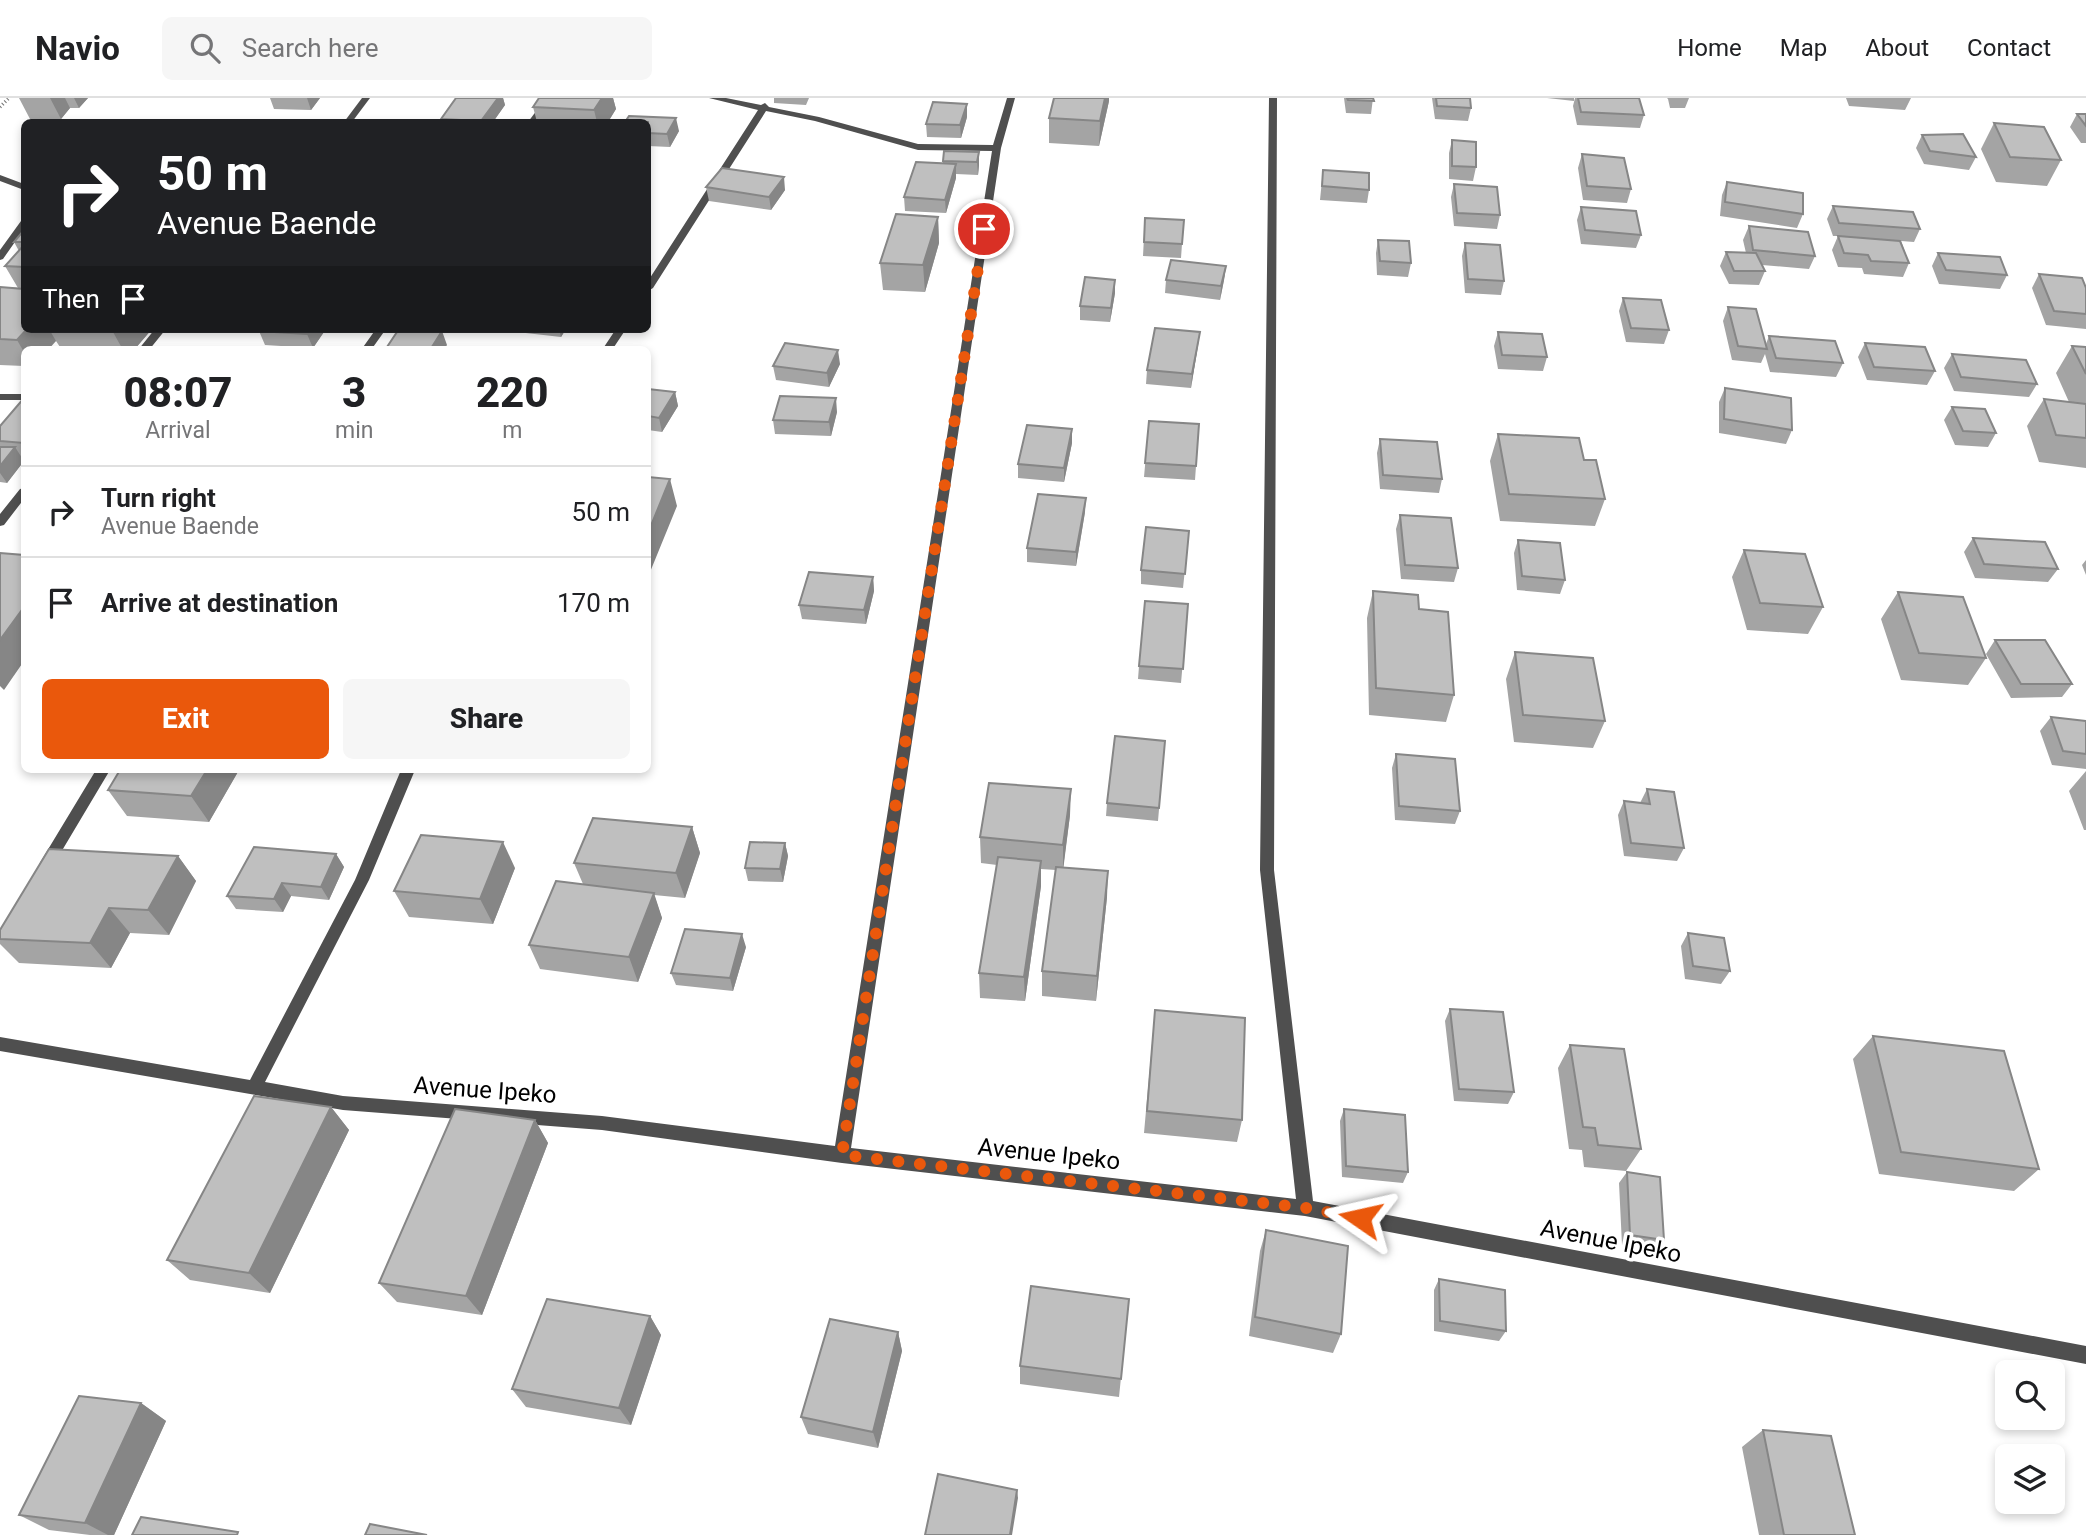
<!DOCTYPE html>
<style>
body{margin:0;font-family:Roboto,sans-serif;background:#f6f6f6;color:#202124;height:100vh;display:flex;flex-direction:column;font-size:26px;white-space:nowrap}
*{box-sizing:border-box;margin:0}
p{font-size:23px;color:#757577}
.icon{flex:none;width:38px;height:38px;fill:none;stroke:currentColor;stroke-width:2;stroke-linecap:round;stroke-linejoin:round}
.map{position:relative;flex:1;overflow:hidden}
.sheet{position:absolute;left:21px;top:248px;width:630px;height:427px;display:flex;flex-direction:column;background:#fff;border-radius:10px;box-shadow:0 4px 10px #0003}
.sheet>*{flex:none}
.banner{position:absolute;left:21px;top:21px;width:630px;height:214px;border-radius:10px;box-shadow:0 4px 10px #0003;background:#202124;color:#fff;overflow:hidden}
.fabs{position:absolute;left:1995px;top:1262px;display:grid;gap:14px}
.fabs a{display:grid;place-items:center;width:70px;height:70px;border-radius:10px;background:#fff;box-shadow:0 4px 10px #0003;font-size:35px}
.pin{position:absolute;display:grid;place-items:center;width:60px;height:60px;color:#fff;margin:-30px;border:4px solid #fff;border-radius:50%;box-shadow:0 2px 7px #0007}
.me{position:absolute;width:77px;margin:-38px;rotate:281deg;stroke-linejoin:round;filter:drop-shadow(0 0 5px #0008)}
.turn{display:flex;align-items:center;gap:24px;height:147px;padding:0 21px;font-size:32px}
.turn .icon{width:91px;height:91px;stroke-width:2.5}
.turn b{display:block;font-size:49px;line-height:60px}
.then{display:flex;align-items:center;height:66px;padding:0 21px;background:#0003;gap:14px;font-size:26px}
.eta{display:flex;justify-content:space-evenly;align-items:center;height:119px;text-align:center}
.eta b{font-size:42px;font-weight:800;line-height:49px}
.button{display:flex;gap:14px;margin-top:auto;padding:14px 21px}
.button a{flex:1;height:80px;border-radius:10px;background:#ea580c;color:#fff;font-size:28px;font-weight:800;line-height:80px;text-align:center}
.button a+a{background:#f6f6f6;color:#202124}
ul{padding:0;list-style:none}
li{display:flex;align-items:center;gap:21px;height:91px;padding:0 21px;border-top:2px solid #e0e0e0}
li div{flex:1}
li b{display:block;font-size:26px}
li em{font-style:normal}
header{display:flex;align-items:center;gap:42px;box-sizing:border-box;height:98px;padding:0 35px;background:#fff;border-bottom:2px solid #e0e0e0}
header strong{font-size:33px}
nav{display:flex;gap:38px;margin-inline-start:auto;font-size:24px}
.search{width:490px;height:63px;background:#f6f6f6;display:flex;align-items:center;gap:18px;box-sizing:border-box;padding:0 24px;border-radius:10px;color:#757577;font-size:26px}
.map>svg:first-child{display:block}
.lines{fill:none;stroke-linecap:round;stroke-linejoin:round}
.path{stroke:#717171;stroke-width:3.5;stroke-dasharray:1 2.5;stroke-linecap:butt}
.street{fill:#4f4f4f;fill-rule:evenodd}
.wall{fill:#a4a4a4}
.shaded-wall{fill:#868686}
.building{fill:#bfbfbf;stroke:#868686;stroke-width:2}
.route{stroke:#ea580c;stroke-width:12;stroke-dasharray:0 21.6}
.labels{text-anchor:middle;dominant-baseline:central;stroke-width:7;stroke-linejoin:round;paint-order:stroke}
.near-street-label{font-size:24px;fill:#000;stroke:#fff}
</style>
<header>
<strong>Navio</strong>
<div class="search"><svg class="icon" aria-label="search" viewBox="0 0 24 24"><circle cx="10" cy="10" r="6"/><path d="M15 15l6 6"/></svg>Search here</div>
<nav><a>Home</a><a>Map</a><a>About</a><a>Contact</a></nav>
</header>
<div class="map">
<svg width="2086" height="1437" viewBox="0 0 2086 1437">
<rect width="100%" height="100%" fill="#fff"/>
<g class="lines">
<path class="path" d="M0,9l9,-9"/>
<path class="street" d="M362,0h8l-18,24h-8z
M546,0h8l-18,24h-8z
M709,0h17l35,7 4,-2 4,4 50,10 99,27 75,1 14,-47h8l-14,50 -150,1000 445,51 -36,-329 9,-772h8l-3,772 39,331 773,145v18l-781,-148 -463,-53 -240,-33 -259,-20 -343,-59v-14l250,43 105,-200 46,-110h14l-46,110 -104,202 78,14 259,20 233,30 157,-995 -74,-1 -103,-29 -49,-10 -113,177 -5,3v-10l110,-171z
M0,77l24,9v6l-24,-9z
M24,122v9l-21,30 -3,1v-10l21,-29z
M155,231h11l-17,21h-11z
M376,231h10l-15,21h-10z
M616,231h10l-14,21h-10z
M0,296h24v6h-24z
M24,390v11l-20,26 -4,1v-12l20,-25z
M96,672h14l-59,99h-10l-2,-4 2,-4z"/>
</g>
<path class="wall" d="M19,0h69l-9,10h-9l-9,11h-31z
M270,0h50l-9,12 -37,-1z
M456,0h47l2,7 -12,17h-51l-1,-3z
M539,0h74l3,11 -8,13h-71l-4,-15z
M774,0h35l-3,7 -32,-2z
M1344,0h29l-2,16 -25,-1z
M1432,0h38l1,10 -3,13 -33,-2z
M1547,0h27v3z
M1575,0h64l5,17 -4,13 -63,-3 -4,-19z
M1667,0h22l-4,10h-15l-2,-9z
M1846,0h65l-6,12 -56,-4z
M1109,3l-10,45 -50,-3v-25z
M2077,16h9v29h-5l-11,-16z
M967,19l-6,21 -34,-1 -1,-13z
M648,24l31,9 -9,16 -22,-1z
M1994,25l67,37 -14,26 -51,-4 -15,-33z
M1922,37l54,22 -7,13 -45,-6 -8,-16z
M1452,42l24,27 -3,14 -24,-2v-26z
M979,54v13l-1,10 -22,-1v4l-10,35 -41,-2 -1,-14 39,-33v-3z
M1582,56l49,35 -4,14 -44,-3 -5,-32z
M1323,72l46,20 -2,13 -47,-3z
M1727,84l76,32 -6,14 -77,-12 2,-21z
M1454,86l46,31 -3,14 -43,-3 -3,-29z
M706,89l79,3 -14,20 -62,-9z
M1833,108l87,23 -6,13 -13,-1 8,22 -6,14 -39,-3 -2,-6 -24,-1 -6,-17 6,-14h-5l-6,-17z
M1581,109l60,28 -5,13 -55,-4 -4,-24z
M938,119l1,26 -14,49 -42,-2 -3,-27z
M1145,120l37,26 -1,14 -38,-2z
M1749,128l66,30 -6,13 -47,-4 3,6 -6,14 -30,-1 -9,-18 6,-14 20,1 -3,-13z
M24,132v99h128l-18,21h-72l-6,-9 -32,9v16l-24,-1v-78l18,1 -13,-22 14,-15 -5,-9z
M1378,142l33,23 -3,14 -31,-2 -1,-22z
M1465,145l39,38 -3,14 -36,-2 -3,-37z
M1938,155l69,22 -7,14 -61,-5 -7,-18z
M1226,168l-2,14 -4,20 -55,-7 1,-13z
M2039,176l47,14v41l-40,-4 -14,-37z
M1115,182v13l-5,29 -30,-2v-14z
M1623,200l46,32 -5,14 -38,-2 -7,-31z
M1728,209l38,37 3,-8 74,27 -7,14 -66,-5 -5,-18 -4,9 -29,-3 -9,-39z
M260,231h66l-13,19 -48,-3 -6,-14z
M507,231h59l-5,8 -53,-6z
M1200,234l-9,56 -45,-4 1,-14z
M1498,234l49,25 -4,14 -45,-2 -4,-23z
M1865,245l70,28 -8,14 -60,-5 -9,-23z
M2072,248l14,1v121l-47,-6 -12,-36 17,-27 25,3 -13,-29z
M1952,256l85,30 -8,13 -75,-6 -10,-23z
M840,266l-11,23 -53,-7 -3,-14z
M1725,290l67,42 -6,14 -67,-11v-31z
M648,291l27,3 3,14 -16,26 -14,-2z
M24,300v58h-4l4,5 -17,22 -7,-1v-56z
M1952,309l44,26 -8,14 -33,-2 -11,-25z
M837,314l-6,24 -56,-2 -2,-14z
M1149,323l50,3 -4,56 -51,-3z
M1072,331v14l-8,39 -46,-4v-14z
M1498,336l86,26 21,39 -10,27 -95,-5 -10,-60z
M1380,341l62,40 -3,14 -59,-4 -3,-36z
M1085,414l-9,54 -49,-4v-14z
M1400,417l58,53 -4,14 -53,-3 -5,-50z
M1189,433l-6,57 -42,-4v-14z
M1973,440l85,31 -10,13 -73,-4 -11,-26z
M1518,442l47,40 -5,14 -43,-4 -3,-37z
M1744,452l79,57 -15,27 -61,-4 -15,-53z
M2086,462v15l-4,-10z
M873,479l1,14 -8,33 -64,-5 -3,-14z
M1373,493l46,18 35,86 -8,27 -77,-7 -2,-97z
M1898,494l88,66 -18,27 -67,-5 -20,-61z
M1188,506l-7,79 -43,-4 1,-13z
M1995,542l77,44 -10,13 -51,1 -25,-44z
M1515,554l90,69 -12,27 -79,-6 -8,-63z
M2051,619l35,4v48l-34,-4 -12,-34z
M1165,643l-7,80 -52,-5 1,-13z
M1396,656l64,57 -5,13 -60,-4 -3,-52z
M120,672h119l-30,52 -82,-6 -19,-26z
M2086,673v59h-2l-15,-39z
M1647,691l37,59 -7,13 -53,-5 -6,-41 6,-14 16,2z
M1070,717l-7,53 44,29 -11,104 -54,-5v-25l14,-101 -15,-1v17l-16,115 -45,-3 -1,-25 18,-108 -16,-2 -1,-26z
M692,729l8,26 -15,45 -31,-3 8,23 -24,64 -98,-13 -11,-24 54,-61 -9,-21z
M785,745l3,13 -5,26 -35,-1 -3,-13z
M336,756l8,13 -15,33 -38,-4 -8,16 -47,-3 -9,-13z
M178,758l18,25 -27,54 -39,-2 -19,35 -92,-5 -19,-19v-14z
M515,770l-22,56 -84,-7 -15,-26z
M1688,835l42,38 -9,13 -36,-5 -4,-33z
M746,849l-13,44 -57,-6 -5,-12z
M1450,911l64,83 -6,12 -54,-3 -9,-80z
M1155,912l87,110 -5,22 -93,-9z
M1873,938l166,133 -25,22 -135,-17 -26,-115z
M1570,947l71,104 -15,22 -42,-4 -2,-17 -13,-1 -11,-81z
M331,1009l18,23 -79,163 -80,-13 -23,-20z
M1344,1011l64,63 -5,11 -61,-6 -2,-56z
M535,1022l13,23 -66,172 -85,-13 -18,-19z
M1627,1074l37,68 -8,11 -34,-6 -3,-62z
M1266,1132l75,104 -8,19 -84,-17 11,-85z
M1439,1181l67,52 -7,10 -65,-10v-41z
M1129,1201l-10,98 -99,-13v-18z
M650,1218l11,19 -30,90 -105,-18 -14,-18z
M898,1234l4,19 -24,97 -70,-14 -7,-17z
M141,1305l25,18 -52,114h-24l-41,-5 -30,-15z
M1763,1332l92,105h-96l-17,-88z"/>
<path class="shaded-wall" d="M50,0h15l5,10 -9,11z
M74,0h14l-9,10z
M307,0h13l-9,12z
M498,0h5l2,7 -12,17h-11l-1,-1z
M602,0h11l3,11 -8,13h-11l-3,-12z
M1105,0h4v3l-10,45 1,-25z
M967,6v13l-6,21 -1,-13z
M676,20l3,13 -9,16 -3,-13z
M979,54v13l-1,10 -1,-13z
M956,66v14l-10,35 -1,-13z
M784,79l1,13 -14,20 -2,-13z
M938,119l1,26 -14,49 -2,-27z
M1226,168l-2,14 -4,20 1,-14z
M1115,182v13l-5,29 1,-14z
M27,231h22l7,12 -8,9h-24v2l-7,-12z
M115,231h37l-18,21h-11l-10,-18z
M310,231h16l-13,19 -6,-14z
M559,231h7l-5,8z
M442,233l5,14 -3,5h-14z
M1200,234l-2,14 -7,42 1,-14z
M838,252l2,14 -11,23 -2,-14z
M675,294l3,14 -16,26 -3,-14z
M836,300l1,14 -6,24 -2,-14z
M1072,331v14l-8,39v-14z
M15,349l9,14 -17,22 -7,-10v-7z
M670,381l7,27 -29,71v-44z
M1086,400l-1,14 -9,54v-14z
M873,479l1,14 -8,33 -2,-14z
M24,509v54l-20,29 -4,-4v-46z
M207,672h32l-30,52 -18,-26z
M1071,691l-1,26 -7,56v-26z
M692,729l8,26 -15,45 -9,-25z
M503,744l12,26 -22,56 -13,-25z
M785,745l3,13 -5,26 -3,-13z
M336,756l8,13 -15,33 -8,-13z
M178,758l18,25 -27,54 -21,-25z
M1041,763v25l-16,115 -1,-24z
M1108,773l-1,26 -11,104 1,-25z
M282,785l9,13 -8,16 -9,-13z
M654,795l8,25 -24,64 -9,-25z
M109,810l21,25 -19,35 -21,-25z
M742,836l4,13 -13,44 -3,-13z
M331,1009l18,23 -79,163 -21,-20z
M535,1022l13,23 -66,172 -16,-19z
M650,1218l11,19 -30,90 -12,-17z
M898,1234l4,19 -24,97 -5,-16z
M141,1305l25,18 -52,114h-6l-23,-12z
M1017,1392l1,8 -6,37h-2z"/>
<path class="building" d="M456,0h42l-17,23 -40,-2z
M539,0h63l-8,12 -61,-3z
M1054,0h51l-5,23 -51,-3z
M1347,0h26l1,3 -26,-1z
M1436,0h34l1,10 -34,-2z
M1578,0h61l5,17 -63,-3z
M933,4l34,2 -7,21 -34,-1z
M2077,16h9v12z
M629,18l47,2 -9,16 -19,-1v-11h-23z
M80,22l55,2h-58z
M1994,25l50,4 17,33 -51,-3z
M1963,36l13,23 -46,-6 -8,-16z
M1452,42l24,2v25l-24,-1z
M944,53l35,1 -2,10 -34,-1z
M1582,56l42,4 7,31 -44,-3z
M916,64l40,2 -11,36 -41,-3z
M722,70l62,9 -15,20 -63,-10z
M1323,72l46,3v17l-47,-4z
M1727,84l76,11v21l-78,-12z
M1454,86l43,3 3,28 -43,-2z
M1833,108l80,6 7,17 -81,-6z
M1581,109l55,4 5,24 -56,-5z
M896,116l42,3 -15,48 -43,-2z
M1145,120l39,2 -2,24 -38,-2z
M1749,128l59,6 7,24 -62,-6z
M24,132v12h-10z
M1838,138l62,5 9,22 -38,-2 -3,-6 -24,-2z
M1378,142l31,1 2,22 -31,-2z
M1465,145l35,2 4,36 -36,-2z
M24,147v22l-19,-1z
M1726,154l30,1 9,18h-31z
M1938,155l62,4 7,18 -61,-5z
M1171,162l55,6 -5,20 -55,-6z
M2039,176l43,4 4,10v26l-32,-3z
M1085,179l30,3 -4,28 -31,-2z
M0,189l24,2v40h3l-10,11 -17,-1z
M1623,200l38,2 8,30 -38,-2z
M1728,209l28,2 11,40 -29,-3z
M1155,230l45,4 -8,42 -45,-4z
M62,231h53l-2,3z
M260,231h50l-3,5 -48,-3z
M399,231h10l33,2 -12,19h-45z
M1498,234l44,2 5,23 -45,-2z
M1769,238l66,5 8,22 -67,-5z
M785,245l53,7 -11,23 -54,-7z
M1865,245l60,4 10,24 -61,-4z
M2072,248l14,1v27z
M1952,256l74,6 11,24 -76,-7z
M1725,290l66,10 1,32 -68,-11z
M648,291l27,3 -16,26 -11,-2z
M780,298l56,2 -7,24 -56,-2z
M24,300v45l-24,-2v-15z
M2044,301l42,5v34l-30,-3z
M1952,309l33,2 11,24 -33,-2z
M1149,323l50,3 -3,42 -51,-3z
M1027,327l45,4 -8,39 -46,-4z
M1498,336l81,4 5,22h12l9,39 -96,-5z
M1380,341l57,3 5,37 -59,-4z
M0,349h15l-15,19z
M648,379l22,2 -22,54z
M1038,396l48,4 -10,54 -49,-4z
M1400,417l51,3 7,50 -53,-3z
M1146,429l43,4 -4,43 -44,-4z
M1973,440l72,4 13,27 -74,-5z
M1518,442l42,3 5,37 -43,-4z
M1744,452l61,4 18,53 -63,-4z
M0,455l24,2v52l-24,33z
M809,474l64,5 -9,33 -65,-5z
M1373,493l45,4 1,14 29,3 6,83 -78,-7z
M1898,494l65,5 23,61 -67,-5z
M1145,503l43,3 -5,65 -44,-3z
M1995,542h50l27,44h-51z
M1515,554l78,6 12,63 -82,-6z
M2051,619l35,4v33l-23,-3z
M1115,638l50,5 -6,67 -52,-5z
M1396,656l59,5 5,52 -61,-5z
M120,672h87l-16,26 -83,-6z
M989,685l82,6 -8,56 -83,-8z
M1647,691l27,3 10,56 -53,-5 -7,-42 26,3z
M593,720l99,9 -16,46 -102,-10z
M421,737l82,7 -23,57 -86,-8z
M750,744l35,1 -5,26 -35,-1z
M254,749l82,7 -15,33 -39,-4 -8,16 -47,-3z
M49,751l129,7 -30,54 -39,-2 -19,35 -90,-4v-9z
M998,759l43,4 -17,116 -45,-4z
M1056,769l52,4 -11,105 -55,-5z
M556,783l98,12 -25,64 -100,-12z
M685,831l57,5 -12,44 -59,-5z
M1688,835l36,5 6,33 -37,-5z
M1450,911l53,3 11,80 -55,-3z
M1155,912l90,8 -3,102 -95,-9z
M1873,938l131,15 35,118 -138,-17z
M1570,947l54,4 17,100 -43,-4 -3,-17 -12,-1z
M254,998l77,11 -82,166 -82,-13z
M455,1011l80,11 -69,176 -87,-13z
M1344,1011l61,6 3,57 -62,-6z
M1627,1074l33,5 4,63 -34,-5z
M1266,1132l82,16 -7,88 -86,-17z
M1439,1181l66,11 1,41 -66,-10z
M1031,1188l98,13 -8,80 -101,-13z
M547,1201l103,17 -31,92 -107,-19z
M830,1221l68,13 -25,100 -72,-15z
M79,1298l62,7 -56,120 -66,-8z
M1763,1332l68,6 24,99h-71z
M938,1376l79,16 -7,45h-85z
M141,1419l97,15 -1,3h-105z
M370,1426l57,11h-62z"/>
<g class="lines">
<path class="route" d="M984,131l-142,926 464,53 54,10"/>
</g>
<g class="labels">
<g class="near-street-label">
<text transform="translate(485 992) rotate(4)">Avenue Ipeko</text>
<text transform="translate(1049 1056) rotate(6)">Avenue Ipeko</text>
<text transform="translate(1611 1143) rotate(11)">Avenue Ipeko</text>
</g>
</g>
</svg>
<div class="fabs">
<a><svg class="icon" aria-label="search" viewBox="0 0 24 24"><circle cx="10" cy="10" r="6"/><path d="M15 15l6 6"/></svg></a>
<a><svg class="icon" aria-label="layers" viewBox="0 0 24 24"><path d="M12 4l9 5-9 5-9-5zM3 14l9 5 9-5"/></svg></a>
</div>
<div class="pin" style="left:984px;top:131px;background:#d93025"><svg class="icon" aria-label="arrive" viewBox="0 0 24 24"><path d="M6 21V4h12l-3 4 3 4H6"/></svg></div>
<svg class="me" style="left:1360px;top:1120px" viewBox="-20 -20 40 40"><path d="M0-17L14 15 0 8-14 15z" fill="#ea580c" stroke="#fff" stroke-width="4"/></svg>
<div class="banner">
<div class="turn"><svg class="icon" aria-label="right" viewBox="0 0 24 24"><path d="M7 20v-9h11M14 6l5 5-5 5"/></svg><div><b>50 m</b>Avenue Baende</div></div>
<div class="then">Then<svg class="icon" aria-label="arrive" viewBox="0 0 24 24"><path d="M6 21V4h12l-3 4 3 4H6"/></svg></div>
</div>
<section class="sheet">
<div class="eta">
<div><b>08:07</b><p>Arrival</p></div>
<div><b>3</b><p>min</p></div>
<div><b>220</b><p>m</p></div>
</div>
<ul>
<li><svg class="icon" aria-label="right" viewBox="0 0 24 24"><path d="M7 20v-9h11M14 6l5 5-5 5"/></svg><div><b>Turn right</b><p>Avenue Baende</p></div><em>50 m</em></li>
<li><svg class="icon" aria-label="arrive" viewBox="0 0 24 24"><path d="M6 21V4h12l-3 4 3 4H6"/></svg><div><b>Arrive at destination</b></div><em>170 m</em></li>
</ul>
<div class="button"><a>Exit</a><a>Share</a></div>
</section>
</div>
